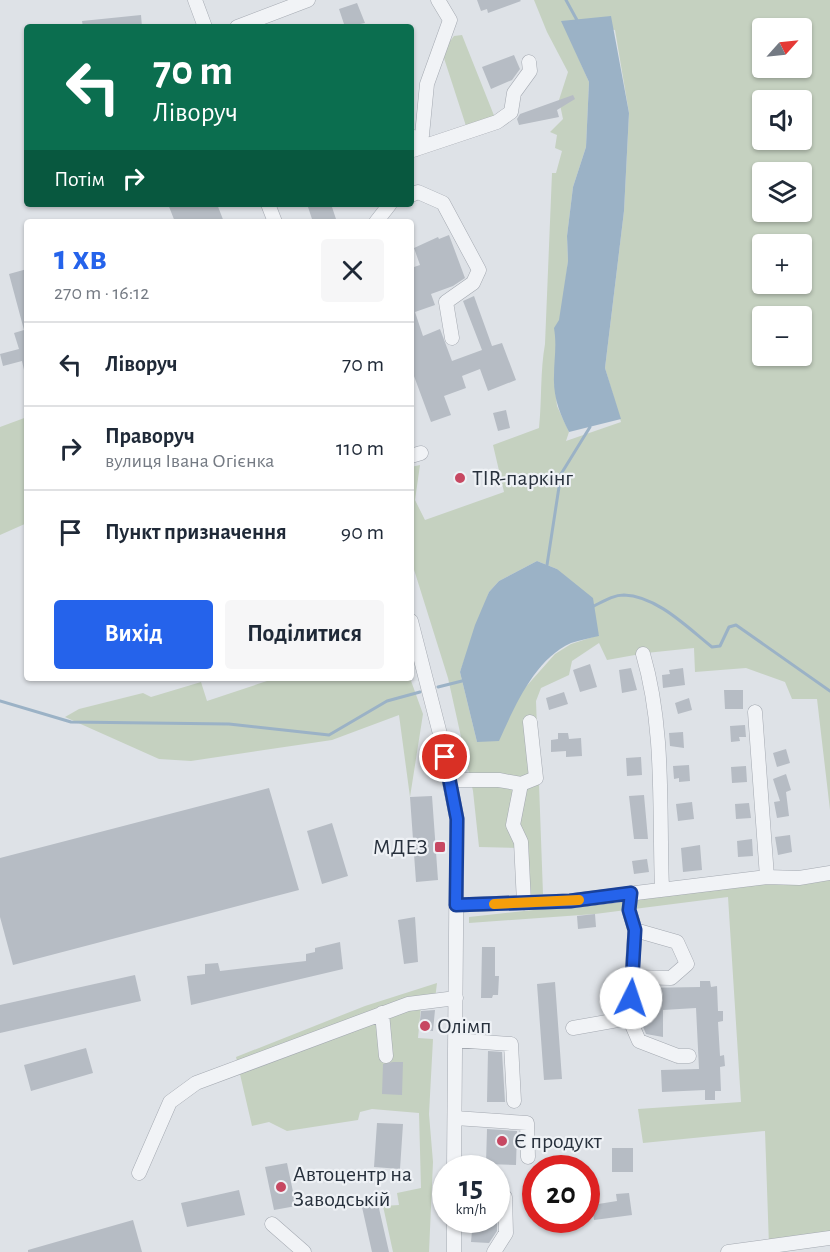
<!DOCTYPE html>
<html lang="uk">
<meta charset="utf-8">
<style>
body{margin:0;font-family:"Alegreya Sans",sans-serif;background:#f6f6f7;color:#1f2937;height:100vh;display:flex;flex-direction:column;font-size:22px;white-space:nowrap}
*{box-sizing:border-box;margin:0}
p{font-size:20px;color:#747a83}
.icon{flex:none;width:33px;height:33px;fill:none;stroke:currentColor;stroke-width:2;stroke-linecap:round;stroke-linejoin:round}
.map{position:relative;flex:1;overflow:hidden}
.panel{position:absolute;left:24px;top:219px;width:390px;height:462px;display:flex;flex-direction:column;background:#fff;border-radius:6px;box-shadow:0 2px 4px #0004}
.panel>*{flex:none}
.guide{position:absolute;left:24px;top:24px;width:390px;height:183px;border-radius:6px;box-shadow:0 2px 4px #0004;background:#0b6e4f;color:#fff;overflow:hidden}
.needle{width:39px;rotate:63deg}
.tools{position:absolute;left:752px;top:18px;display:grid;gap:12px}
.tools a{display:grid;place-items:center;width:60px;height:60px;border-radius:6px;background:#fff;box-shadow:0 2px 4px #0004;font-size:30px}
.speed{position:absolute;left:432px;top:1155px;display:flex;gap:12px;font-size:30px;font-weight:700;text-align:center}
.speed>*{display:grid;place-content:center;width:78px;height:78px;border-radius:50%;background:#fff;box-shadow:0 2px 4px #0004;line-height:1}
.speed small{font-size:15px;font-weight:400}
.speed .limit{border:9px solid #d22;background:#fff;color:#111}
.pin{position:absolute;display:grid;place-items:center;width:51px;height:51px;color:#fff;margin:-26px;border:3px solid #fff;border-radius:50%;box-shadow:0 2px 6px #0007}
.me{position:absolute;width:66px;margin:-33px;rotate:4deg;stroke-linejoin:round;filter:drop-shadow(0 0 4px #0008)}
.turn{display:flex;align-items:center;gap:21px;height:126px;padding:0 30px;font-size:27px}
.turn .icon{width:78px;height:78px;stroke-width:2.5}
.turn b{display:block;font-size:42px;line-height:51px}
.then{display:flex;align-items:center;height:57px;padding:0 30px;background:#0003;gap:12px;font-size:22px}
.round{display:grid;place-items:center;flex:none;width:63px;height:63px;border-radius:6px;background:#f6f6f7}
.overview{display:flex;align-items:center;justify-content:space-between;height:102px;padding:0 30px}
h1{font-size:36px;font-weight:700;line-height:45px;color:#2563eb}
.primary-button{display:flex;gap:12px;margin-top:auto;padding:12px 30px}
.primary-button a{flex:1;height:69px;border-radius:6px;background:#2563eb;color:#fff;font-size:24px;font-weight:700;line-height:69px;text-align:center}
.primary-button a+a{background:#f6f6f7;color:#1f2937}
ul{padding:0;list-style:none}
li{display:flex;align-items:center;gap:18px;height:84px;padding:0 30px;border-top:2px solid #e0e1e3}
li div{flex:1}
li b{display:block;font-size:22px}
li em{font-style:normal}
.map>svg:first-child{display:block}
.green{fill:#c5d1c0;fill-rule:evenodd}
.water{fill:#9bb2c6}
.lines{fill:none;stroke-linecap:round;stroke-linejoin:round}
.stream{stroke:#9bb2c6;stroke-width:3}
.building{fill:#b6bcc4}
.minor-casing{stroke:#a4a9b1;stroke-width:15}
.minor{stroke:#f1f3f6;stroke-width:14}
.route-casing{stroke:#184099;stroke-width:15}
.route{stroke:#2563eb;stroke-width:10}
.slow{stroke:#f59e0b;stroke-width:10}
.poi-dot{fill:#c74862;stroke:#eef1f5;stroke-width:2}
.labels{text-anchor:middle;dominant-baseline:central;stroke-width:4.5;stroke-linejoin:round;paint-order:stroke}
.poi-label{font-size:22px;fill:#28313d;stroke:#eef1f5;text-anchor:start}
</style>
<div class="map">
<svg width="830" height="1252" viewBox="0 0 830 1252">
<rect width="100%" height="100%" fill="#dee2e7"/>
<path class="green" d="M534,0h296v810l-13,-111h-25l-7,-17 -39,-14 -51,4 -1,-24 -48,5 -39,7 -8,-17 -27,18 -3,14 -28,13 -5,13 7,193 -18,1 -2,-47 -44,-1 -6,-56 -25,-113 -37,-118v-93l9,-2 -5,35 10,20 79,-28 -11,-47 46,-17c3,-28 1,-56 6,-84l7,-171h4l6,-22 -7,-3 2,-13 -7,-3 13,-13 -4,-19 9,-28 -21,-40zM562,21l53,9 14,83 -5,98 -19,157 16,54 -55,19 3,-9 -12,-26 -3,-28 14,-117 -1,-25 6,-49 13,-40 3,-65zM762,28h39v40h-39zM762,100h39v40h-39zM762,172h39v40h-39zM762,244h39v40h-39zM762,316h39v40h-39zM537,561l20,8 42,66 -28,9 -16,10 -78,88 -17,-70 29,-80 10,-11z
M462,35l33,83 -28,11 -25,-77 12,-16z
M27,417v106l-27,12v-108z
M276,678h134l13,36 -13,83 -11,-82 -67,25 -141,21 -32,-2 -94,-42 14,-8 64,-16 8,4 50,-15 6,19z
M830,873v364l-61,9 -4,-115 -122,12 -5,-34 103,-7 -13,-205 -133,17 -126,9v-6l250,-27z
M437,983l-2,16 -14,7 -3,32 15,1 -4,75 4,48 -4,90h-36l-10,-46 16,-1 -2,-12 24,-5 -2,-75 -47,-4 -12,3 -2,8 -71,11 -18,-9 -17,4 -16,-69 129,-51z"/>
<path class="water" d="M611,16l18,97 -5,98 -19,157 16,51 -52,13c-9,-18 -16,-35 -15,-56 0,-17 3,-30 0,-48l5,-8 9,-59 -1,-25 6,-49 13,-40 3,-65 -28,-61z
M537,561l20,8 36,29 6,38c-9,2 -19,4 -28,7 -37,17 -56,63 -72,98l-22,1 -17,-70 15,-47 14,-33 10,-11z"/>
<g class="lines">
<path class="stream" d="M566,0l12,22
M547,565l14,-91 29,-47 -1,-4
M594,606c10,-5 19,-11 30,-11 33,1 64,33 88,52l8,-1 9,-19 7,-2 94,66
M438,687l24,-6
M0,701l71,21 158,2 100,11 58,-34 33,-9"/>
</g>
<path class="building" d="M477,0h43l1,1 -33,12 -1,-4 -6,2z
M357,3l8,20 -20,4 -6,-18z
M141,15l1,12h-59l-1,-6z
M514,55l6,14 -8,11 -21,9 -9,-22z
M573,95l2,4 -18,11 2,7 -40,8 -2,-6 3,-5z
M168,204h49l7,18h-49z
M307,204h24l6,18h-24z
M449,235l16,43 -12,8 -22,8 4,11 -20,7 8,24 17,-7 12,32 30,-11 -19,-49 11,-5 18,50 10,-3 14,37 -28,11 -8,-22 -18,7 4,12 -22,8 7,19 -20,7 -20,-54v-100l9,-3 -6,-17 24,-11 1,2z
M27,269v101h-3l-2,-9 -19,5 -3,-12 19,-5 -5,-16 10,-3 -15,-56z
M506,410l4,18 -12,3 -5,-18z
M590,664l7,23 -17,5 -7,-22z
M631,668l6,22 -15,3 -3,-23z
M683,668l2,17 -22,3 -1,-13 8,-1 -1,-4z
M724,690h19v19h-18z
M564,692l4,12 -19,6 -3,-12z
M689,698l3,12 -14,4 -3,-11z
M745,725l1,12h-7l1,4 -9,1 -1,-16z
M683,732l1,16 -14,-2 -1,-13z
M558,733h10l1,6 12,-1 1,18 -16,1v-6l-15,1v-12l7,-1z
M786,749l4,14 -13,4 -4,-14z
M641,757l1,18 -15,1 -1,-18z
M689,765l1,16 -11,1v-4l-5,1 -1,-13z
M746,766l1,16 -15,1 -1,-16z
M786,774l5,16 -5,2 3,24 -12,2 -3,-16 6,-1 -7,-22z
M269,788l30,102 -286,75 -13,-48v-59z
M644,795l4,44h-14l-5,-43z
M432,796l6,84 -22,2 -6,-85z
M692,802l2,17 -16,2 -2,-17z
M749,803l2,15 -15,1 -1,-15z
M332,823l16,53 -26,8 -15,-53z
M790,835l2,17 -14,3 -3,-18z
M752,839l1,17 -15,1 -1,-16z
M700,845l2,25 -19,2 -2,-24z
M647,859l2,13 -15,2 -2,-13z
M595,914l1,13 -18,2 -1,-13z
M415,917l3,45 -14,2 -6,-44z
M340,942l3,27 -152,36 -4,-29 18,-2v-10l13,-1 2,8 86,-10v-7l9,-2v-4z
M482,947h13v29h4l-1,19h-5l-1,3h-11z
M135,975l6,26 -141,32v-28z
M700,981h10l1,6 6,-1 1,25h5v10l-5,1 2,34 4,-1 1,11 -5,1 1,24h-6v9h-10v-10l-43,2 -1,-22 38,-1 -3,-61 -33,2v27l-17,-3 -4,-10 -1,-36 59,-1z
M555,982l7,97 -18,1 -7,-96z
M435,1010l-2,21 -14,-1 2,-19z
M86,1048l7,25 -62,18 -7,-26z
M488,1051l14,1 3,50h-18z
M393,1062h10l-1,33 -20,-1 1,-30z
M377,1123l26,1 -3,45 -26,-2z
M487,1129l30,2 -1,34 -30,-1z
M612,1148h21v24h-21z
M287,1163l9,43 -22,4 -9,-43z
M239,1190l6,25 -58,12 -6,-24z
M629,1193l3,22 -38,5 -2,-15 25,-4 -1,-7z
M378,1204l11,48h-17l-10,-45z
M133,1220l9,32h-114v-2z
M473,1220h24v11l-8,12 -18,-1z"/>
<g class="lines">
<g class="minor-casing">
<path id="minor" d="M195,0l10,27
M237,27l71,-27
M411,136l5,13 6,-14 5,-51 23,-64 -12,-20
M413,150l84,-28 14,-10 3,-19 16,-22 -1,-9
M411,195l7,-3 25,11 36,67 -6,13 -27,19 6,36
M268,204l7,18
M376,222l14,-18
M411,456l10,-3
M411,621l29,113 17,85 -3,349
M643,654c22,75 16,157 19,235
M755,712l12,165 32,1 31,-5
M449,780h50l22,4
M524,903l-3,-61 -8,-17 8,-41 15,-6 -6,-56
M456,905l114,-4 197,-24
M633,977l38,1 16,-14 -10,-22 -42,-12
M382,1013l4,43
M629,1018l10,23 39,15h11
M573,1028l56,-10 6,-88 -6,-20 2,-17
M455,1040l56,4 3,57
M455,1118l72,5 1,34
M139,1173l31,-71 26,-19 212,-79 48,-6
M272,1224l32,28
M454,1252v-32
M494,1252l12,-19 -1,-36
M728,1252l102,-14"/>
</g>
<use href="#minor" class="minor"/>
</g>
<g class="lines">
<g class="route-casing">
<path id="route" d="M445,757l12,62 -1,86 114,-4 61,-8 -2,17 6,20 -4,68"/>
</g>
<use href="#route" class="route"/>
<path class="slow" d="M494,904l85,-4"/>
</g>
<g class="poi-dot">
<circle cx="460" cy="478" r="6"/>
<rect x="434" y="841" width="12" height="12" rx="3"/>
<circle cx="425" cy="1026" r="6"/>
<circle cx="502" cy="1141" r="6"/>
<circle cx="281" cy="1187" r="6"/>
</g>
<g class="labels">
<g class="poi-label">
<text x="472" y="478">TIR-паркінг</text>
<text x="428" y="847" text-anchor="end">МДЕЗ</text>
<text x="437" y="1026">Олімп</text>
<text x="514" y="1141">Є продукт</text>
<text x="293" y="1174">Автоцентр на<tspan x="293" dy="25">Заводській</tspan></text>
</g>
</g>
</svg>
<div class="tools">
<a><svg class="needle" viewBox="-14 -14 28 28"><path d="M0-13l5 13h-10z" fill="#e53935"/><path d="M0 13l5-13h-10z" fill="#747a83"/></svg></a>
<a><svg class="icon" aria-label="sound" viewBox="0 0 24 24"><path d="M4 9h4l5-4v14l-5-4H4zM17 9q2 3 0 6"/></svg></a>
<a><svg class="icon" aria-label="layers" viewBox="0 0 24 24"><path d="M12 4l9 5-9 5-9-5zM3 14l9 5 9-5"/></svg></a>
<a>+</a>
<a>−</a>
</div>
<div class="speed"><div>15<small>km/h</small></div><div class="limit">20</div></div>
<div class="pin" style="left:445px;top:757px;background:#d93025"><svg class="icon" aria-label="arrive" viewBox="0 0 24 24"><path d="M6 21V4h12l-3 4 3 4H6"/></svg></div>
<svg class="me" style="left:631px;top:998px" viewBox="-20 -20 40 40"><circle r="19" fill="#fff"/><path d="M0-13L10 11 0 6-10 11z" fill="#2563eb"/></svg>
<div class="guide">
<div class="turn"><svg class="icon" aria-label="left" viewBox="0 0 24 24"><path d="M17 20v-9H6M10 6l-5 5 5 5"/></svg><div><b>70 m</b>Ліворуч</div></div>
<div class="then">Потім<svg class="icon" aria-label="right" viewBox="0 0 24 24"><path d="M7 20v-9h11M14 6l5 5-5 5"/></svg></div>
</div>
<section class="panel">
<div class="overview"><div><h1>1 хв</h1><p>270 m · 16:12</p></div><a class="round"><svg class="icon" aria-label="close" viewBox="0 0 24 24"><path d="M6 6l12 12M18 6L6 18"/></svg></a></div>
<ul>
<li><svg class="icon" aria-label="left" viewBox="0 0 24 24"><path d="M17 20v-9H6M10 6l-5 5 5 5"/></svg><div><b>Ліворуч</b></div><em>70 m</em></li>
<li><svg class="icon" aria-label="right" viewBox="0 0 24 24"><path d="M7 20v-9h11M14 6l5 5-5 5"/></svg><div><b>Праворуч</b><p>вулиця Івана Огієнка</p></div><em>110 m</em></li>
<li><svg class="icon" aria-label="arrive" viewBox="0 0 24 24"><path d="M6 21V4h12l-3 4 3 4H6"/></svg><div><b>Пункт призначення</b></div><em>90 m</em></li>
</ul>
<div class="primary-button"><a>Вихід</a><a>Поділитися</a></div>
</section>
</div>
